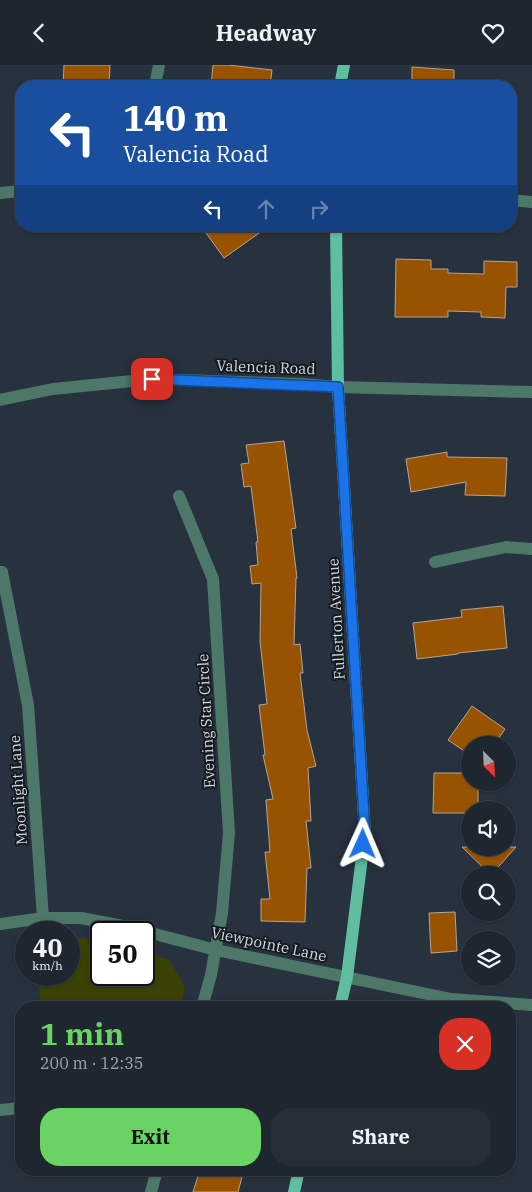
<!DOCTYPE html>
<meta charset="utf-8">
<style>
body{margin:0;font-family:"IBM Plex Serif",serif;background:#262e37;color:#f1f3f6;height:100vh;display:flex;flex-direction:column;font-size:19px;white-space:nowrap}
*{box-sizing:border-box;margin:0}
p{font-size:16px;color:#a1a5aa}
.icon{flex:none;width:28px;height:28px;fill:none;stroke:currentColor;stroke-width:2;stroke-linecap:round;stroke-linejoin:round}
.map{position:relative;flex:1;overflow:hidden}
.panel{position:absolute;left:15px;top:936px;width:501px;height:175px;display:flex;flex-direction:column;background:#1e262f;border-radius:20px;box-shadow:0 1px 4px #0004,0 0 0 1px #3c434b}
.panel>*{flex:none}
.hud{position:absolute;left:15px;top:15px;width:502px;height:152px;border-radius:20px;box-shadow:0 1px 4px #0004,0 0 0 1px #3c434b;background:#1a4fa0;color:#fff;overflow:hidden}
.needle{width:32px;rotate:156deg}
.tools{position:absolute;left:461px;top:671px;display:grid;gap:10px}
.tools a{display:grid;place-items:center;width:55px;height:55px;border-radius:50%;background:#1e262f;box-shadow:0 1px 4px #0004,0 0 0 1px #3c434b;font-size:25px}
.speed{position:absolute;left:15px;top:856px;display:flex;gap:10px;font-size:25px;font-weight:700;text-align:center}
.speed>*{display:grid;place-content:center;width:65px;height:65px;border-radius:50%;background:#1e262f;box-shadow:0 1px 4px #0004,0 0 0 1px #3c434b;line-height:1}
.speed small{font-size:12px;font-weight:400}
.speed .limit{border:2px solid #111;border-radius:8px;background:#fff;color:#111}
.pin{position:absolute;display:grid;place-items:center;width:42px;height:42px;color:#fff;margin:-21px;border-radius:10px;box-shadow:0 2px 8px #0006}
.me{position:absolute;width:55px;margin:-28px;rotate:1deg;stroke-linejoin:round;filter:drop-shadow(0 0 4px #0008)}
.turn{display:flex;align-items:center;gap:18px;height:105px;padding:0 25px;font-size:22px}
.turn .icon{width:65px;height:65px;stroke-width:2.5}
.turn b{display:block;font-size:35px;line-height:42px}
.lanes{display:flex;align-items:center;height:48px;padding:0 25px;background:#0003;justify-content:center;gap:25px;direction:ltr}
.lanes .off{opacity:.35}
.round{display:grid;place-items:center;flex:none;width:52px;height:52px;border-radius:20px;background:#262e37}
.summary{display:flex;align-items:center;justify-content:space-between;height:85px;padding:0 25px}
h1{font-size:30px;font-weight:800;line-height:38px;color:#69d464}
.button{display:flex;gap:10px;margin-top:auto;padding:10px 25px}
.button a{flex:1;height:58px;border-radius:20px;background:#69d464;color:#111;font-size:20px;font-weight:800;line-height:58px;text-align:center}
.button a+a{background:#262e37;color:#f1f3f6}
header{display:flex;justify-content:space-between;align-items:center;height:65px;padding:0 25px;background:#1e262f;font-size:22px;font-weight:800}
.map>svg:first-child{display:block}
.green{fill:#3b4104}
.building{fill:#975300;stroke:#b5a497}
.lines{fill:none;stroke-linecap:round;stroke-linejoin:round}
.minor{stroke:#4d7869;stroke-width:12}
.major{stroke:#5ebe9f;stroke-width:12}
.route-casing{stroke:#114b97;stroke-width:12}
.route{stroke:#1a73e8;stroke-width:9}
.labels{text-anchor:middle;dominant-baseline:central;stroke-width:4;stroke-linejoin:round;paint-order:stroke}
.street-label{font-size:15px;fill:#d2d9e1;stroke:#151a20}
</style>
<header><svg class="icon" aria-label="back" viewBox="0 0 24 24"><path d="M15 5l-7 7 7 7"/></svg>Headway<svg class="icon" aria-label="heart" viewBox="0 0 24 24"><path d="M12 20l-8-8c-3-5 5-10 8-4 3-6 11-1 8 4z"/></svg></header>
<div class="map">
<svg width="532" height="1127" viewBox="0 0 532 1127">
<rect width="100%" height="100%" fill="#28323f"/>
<path class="green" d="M69,873h11l21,5v32h43v-22l26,7 15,28 -5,19h-139l-3,-32h31z"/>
<path class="building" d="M64,0h46l-1,21h-46z
M213,0h15l44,5 -2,16h-59z
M412,2l42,3v16h-42z
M201,161h68l-45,32z
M396,194l35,1v9h17v4l36,1v-13l33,1v25h-11l-1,31 -24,-1v-5l-33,-1v6h-53z
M284,376l12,87 -5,1 6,49h-1l-2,67 6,-1 3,29h-3l7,57 9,36 -8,2 3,53h-5l5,47h-4l-2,54 -44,-1v-22h9l-5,-47h5l-4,-52 7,-1 -10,-44h2l-6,-50 8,-1 -7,-63 1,-58 -9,1 -2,-18 8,-1 -2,-23h2l-7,-56 -7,1 -3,-23 8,-1 -3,-18z
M447,387v5l60,1 -2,38 -40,-1 1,-13 -55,10 -5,-33z
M503,541l4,42 -49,5v1l-41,5 -4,-36 49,-6 -1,-7z
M472,641l33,23 -11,16h-24v10l-22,-15z
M434,708h36v10h8v27h-8v3h-37z
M462,782h54l-25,28z
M455,847l2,39 -26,2 -2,-40z
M200,1105h33l10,3 -5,19h-45z"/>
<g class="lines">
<path class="minor" d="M155,21l4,-21
M0,128l21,-2
M511,135l21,2
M0,335l53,-11 99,-10 150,5 36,3 194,5
M179,431l34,83 16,254 -7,80 -11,62 -9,32
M435,497l71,-15 26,2
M0,507h2l26,133 15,213
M0,859l43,-6h38l47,9 88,23 235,49 81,6
M0,1045l21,-2
M151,1127l6,-22"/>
<path class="major" d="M340,21l4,-21
M336,161l2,161 27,446 -18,144 -7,30
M294,1127l5,-22"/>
</g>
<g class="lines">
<g class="route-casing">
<path id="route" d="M152,314l186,8 27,446 -2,11"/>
</g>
<use href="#route" class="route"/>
</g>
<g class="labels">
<g class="street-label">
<text transform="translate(266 302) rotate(2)">Valencia Road</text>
<text transform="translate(336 554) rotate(-93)">Fullerton Avenue</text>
<text transform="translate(206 656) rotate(-93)">Evening Star Circle</text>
<text transform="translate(18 725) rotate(-94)">Moonlight Lane</text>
<text transform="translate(269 879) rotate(12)">Viewpointe Lane</text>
</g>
</g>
</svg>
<div class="tools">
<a><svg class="needle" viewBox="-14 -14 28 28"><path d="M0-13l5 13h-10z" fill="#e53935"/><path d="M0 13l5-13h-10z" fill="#a1a5aa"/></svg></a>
<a><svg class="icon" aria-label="sound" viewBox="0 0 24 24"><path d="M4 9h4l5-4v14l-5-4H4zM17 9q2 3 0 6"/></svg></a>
<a><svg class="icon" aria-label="search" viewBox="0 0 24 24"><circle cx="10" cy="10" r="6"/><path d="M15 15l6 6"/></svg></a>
<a><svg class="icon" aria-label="layers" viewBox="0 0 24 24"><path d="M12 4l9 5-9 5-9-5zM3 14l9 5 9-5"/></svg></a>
</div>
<div class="speed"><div>40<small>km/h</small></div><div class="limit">50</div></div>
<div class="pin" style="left:152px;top:314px;background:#d93025"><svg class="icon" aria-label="arrive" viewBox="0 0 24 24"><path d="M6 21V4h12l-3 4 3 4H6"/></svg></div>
<svg class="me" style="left:363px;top:779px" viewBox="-20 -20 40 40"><path d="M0-17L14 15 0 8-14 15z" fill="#1a73e8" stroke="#fff" stroke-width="4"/></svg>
<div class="hud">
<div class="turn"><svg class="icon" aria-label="left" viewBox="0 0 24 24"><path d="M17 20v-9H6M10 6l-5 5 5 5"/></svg><div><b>140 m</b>Valencia Road</div></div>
<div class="lanes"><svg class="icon" aria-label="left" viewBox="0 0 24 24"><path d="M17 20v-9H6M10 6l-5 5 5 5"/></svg><svg class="icon off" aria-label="ahead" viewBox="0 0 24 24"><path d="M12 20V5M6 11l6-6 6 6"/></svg><svg class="icon off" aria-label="right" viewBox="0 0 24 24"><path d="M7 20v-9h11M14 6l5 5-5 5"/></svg></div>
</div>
<section class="panel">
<div class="summary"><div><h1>1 min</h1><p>200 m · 12:35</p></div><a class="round" style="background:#d93025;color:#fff"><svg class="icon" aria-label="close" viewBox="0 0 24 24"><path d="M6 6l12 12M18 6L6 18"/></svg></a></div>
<div class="button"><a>Exit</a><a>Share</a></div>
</section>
</div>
